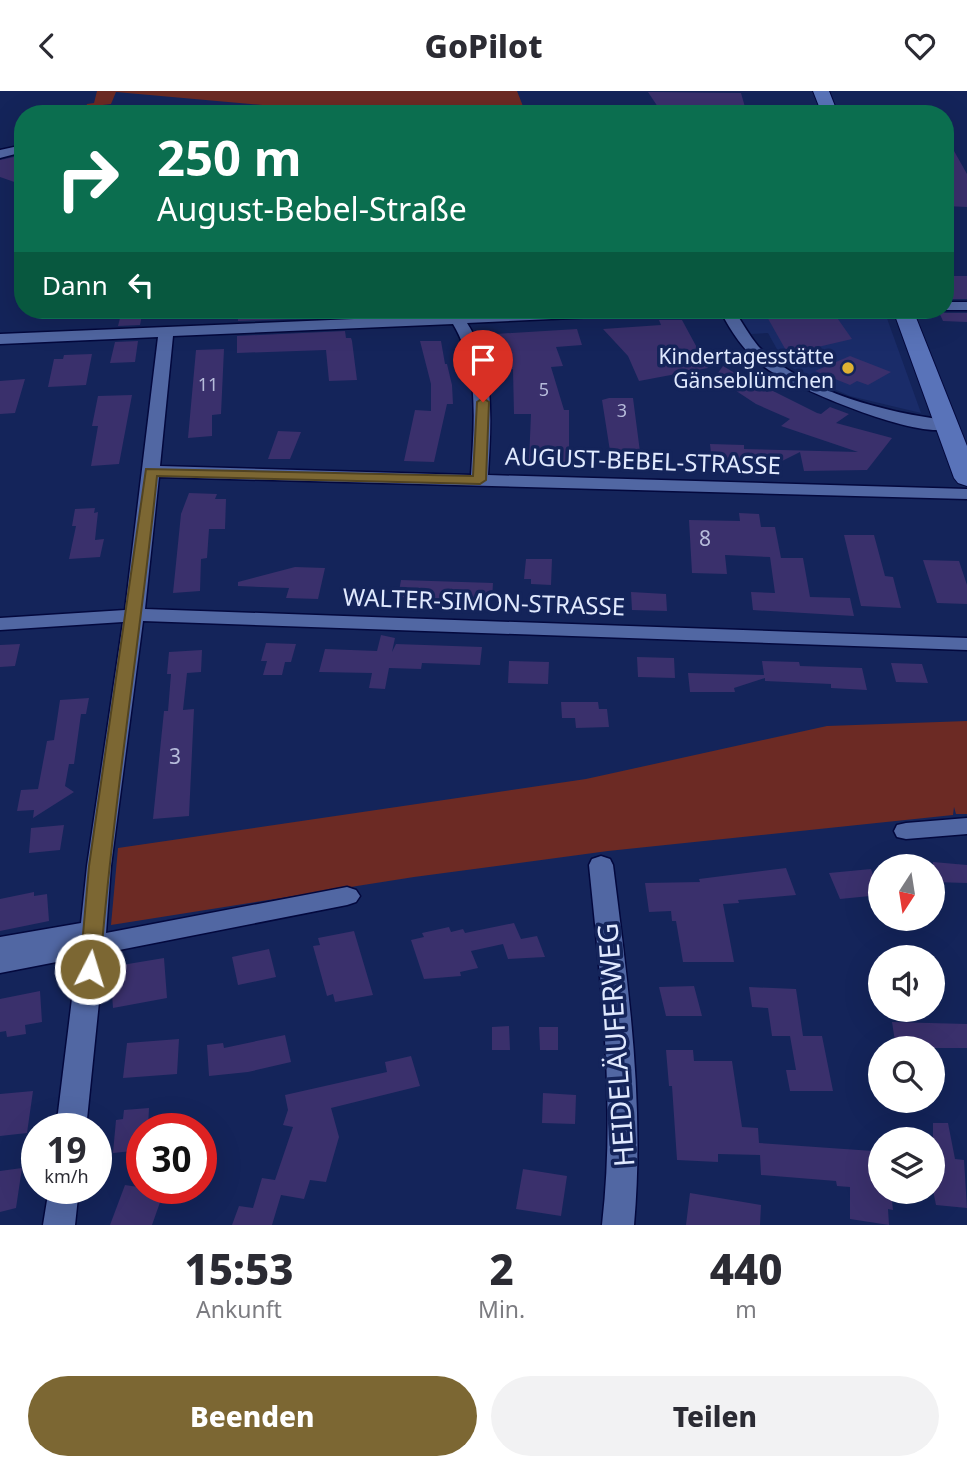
<!DOCTYPE html>
<html lang="de">
<meta charset="utf-8">
<style>
body{margin:0;font-family:"Noto Sans",sans-serif;background:#f2f2f3;color:#2b2b33;height:100vh;display:flex;flex-direction:column;font-size:26px;white-space:nowrap}
*{box-sizing:border-box;margin:0}
p{font-size:23px;color:#7c7c81}
.icon{flex:none;width:38px;height:38px;fill:none;stroke:currentColor;stroke-width:2;stroke-linecap:round;stroke-linejoin:round}
.map{position:relative;height:1134px;overflow:hidden}
.panel{display:flex;flex-direction:column;background:#fff;flex:1}
.panel>*{flex:none}
.hud{position:absolute;left:14px;top:14px;width:940px;height:214px;border-radius:28px;box-shadow:0 7px 28px #0002;background:#0b6e4f;color:#fff;overflow:hidden}
.needle{width:46px;rotate:192deg}
.controls{position:absolute;left:868px;top:763px;display:grid;gap:14px}
.controls a{display:grid;place-items:center;width:77px;height:77px;border-radius:50%;background:#fff;box-shadow:0 7px 28px #0002;font-size:35px}
.speed{position:absolute;left:21px;top:1022px;display:flex;gap:14px;font-size:35px;font-weight:700;text-align:center}
.speed>*{display:grid;place-content:center;width:91px;height:91px;border-radius:50%;background:#fff;box-shadow:0 7px 28px #0002;line-height:1}
.speed small{font-size:18px;font-weight:400}
.speed .limit{border:10px solid #d22;background:#fff;color:#111}
.pin{position:absolute;display:grid;place-items:center;width:60px;height:60px;color:#fff;margin:-72px -30px;border-radius:50% 50% 50% 0;rotate:-45deg;box-shadow:0 0 7px #0007}
.pin .icon{rotate:45deg}
.me{position:absolute;width:77px;margin:-38px;rotate:5deg;stroke-linejoin:round;filter:drop-shadow(0 0 5px #0008)}
.turn{display:flex;align-items:center;gap:24px;height:147px;padding:0 28px;font-size:32px}
.turn .icon{width:91px;height:91px;stroke-width:2.5}
.turn b{display:block;font-size:49px;line-height:60px}
.then{display:flex;align-items:center;height:66px;padding:0 28px;background:#0003;gap:14px;font-size:26px}
.eta{display:flex;justify-content:space-evenly;align-items:center;height:119px;text-align:center}
.eta b{font-size:42px;font-weight:800;line-height:49px}
.primary-button{display:flex;gap:14px;margin-top:auto;padding:14px 28px}
.primary-button a{flex:1;height:80px;border-radius:42px;background:#7c6733;color:#fff;font-size:28px;font-weight:800;line-height:80px;text-align:center}
.primary-button a+a{background:#f2f2f3;color:#2b2b33}
header{display:flex;justify-content:space-between;align-items:center;height:91px;padding:0 28px;background:#fff;font-size:32px;font-weight:800}
.map>svg:first-child{display:block}
.built{fill:#1a2c69}
.green{fill:#6c2a24}
.building{fill:#3a306c}
.lines{fill:none;stroke-linecap:round;stroke-linejoin:round}
.minor-casing{stroke:#03083d;stroke-width:3}
.secondary-casing{stroke:#03083d;stroke-width:2}
.minor{fill:#5167a3;fill-rule:evenodd}
.secondary{fill:#5973b9;fill-rule:evenodd}
.route{fill:#7c6733;stroke:#514321;stroke-width:2}
.poi-dot{fill:#deb133;stroke:#14245a;stroke-width:2.5}
.labels{text-anchor:middle;dominant-baseline:central;stroke-width:7;stroke-linejoin:round;paint-order:stroke}
.far-number-label{font-size:18px;fill:#b6bbda}
.far-poi-label{font-size:21px;fill:#e0e9fe;stroke:#14245a;text-anchor:end}
.number-label{font-size:21px;fill:#b6bbda}
.street-label{font-size:24px;fill:#e0e9fe;stroke:#14245a}
.near-street-label{font-size:28px;fill:#e0e9fe;stroke:#14245a}
</style>
<header><svg class="icon" aria-label="back" viewBox="0 0 24 24"><path d="M15 5l-7 7 7 7"/></svg>GoPilot<svg class="icon" aria-label="heart" viewBox="0 0 24 24"><path d="M12 20l-8-8c-3-5 5-10 8-4 3-6 11-1 8 4z"/></svg></header>
<div class="map">
<svg width="967" height="1134" viewBox="0 0 967 1134">
<rect width="100%" height="100%" fill="#14245a"/>
<path class="built" d="M816,219h68l37,103 -71,-17 -45,-20 -37,-24 10,-1 -10,-18 -17,1 -14,-21 8,-1 2,3h12l-1,-3z"/>
<path class="green" d="M97,0h420l9,23h-163l-247,-22 -5,12 -25,3 1,-3 7,-1z
M967,630v93h-11l-2,-7 -1,8 -345,36 -194,26 -303,48 7,-77 468,-69 241,-53z"/>
<path class="building" d="M648,1l93,1 6,21h-43l-2,-6 -42,2z
M945,44l22,39v33l-22,-1z
M23,64v30l-23,-8v-17z
M945,185h22v23h-22z
M122,219h21l-3,15 -22,1z
M238,219h105v7l-105,4z
M938,219l7,3h22v9l-24,-1z
M819,221h14l19,27 -64,15 -22,-39z
M659,229h23l26,48 -69,13 -11,-25 -25,-27 58,-4z
M577,238l5,16 -26,2 7,19 -12,1 13,43h5v55h-36v-4h-4l2,-47h-17l-1,-45 -5,1 -13,-36z
M345,240l1,7h5l1,3 5,39 -28,1 -3,-31 -89,3v-17z
M138,250l-3,21 -25,1 5,-21z
M420,250h21l4,23h2l5,21 1,19h-6l-13,58 -30,-1 11,-51 16,1v-27z
M224,258l-3,65 -9,1v21l-24,2 8,-88z
M92,263l-6,31 -38,2 6,-28h9l1,-4z
M850,265l41,16 -23,13 -11,-4 -7,4 -35,-14z
M723,275l44,26 4,-2 46,23 4,1 9,-7 19,7 -13,9 56,15 -25,32 -63,1 -4,-19 -28,14h-26v5l-33,-1 -3,-26 34,1v4l114,3 -77,-26 9,-7 -34,-15 -41,-27z
M25,288l-10,34 -15,1v-33z
M132,304l-13,69 -28,2 7,-40h-6l6,-30z
M609,307h24l7,54 -30,-1 -8,-51z
M278,340l23,1 -11,27h-22z
M189,402l28,1 -2,5h11l-1,30h-16l-2,29 -6,1 -1,32 -27,2 8,-79z
M95,417l-1,5 4,-1 -3,28 9,-1 -4,18 -31,2 7,-33h-4l3,-17z
M739,422l20,1 2,13h14l6,31h22l7,39 40,1 4,18 -101,-6 -2,-18 24,1 -5,-36 -45,-2 2,19 -35,-1 -3,-53 51,1z
M844,444h30l11,41 8,1 8,31 -40,-2z
M526,468h26l-1,26 -20,-1v-5h-7z
M923,469l36,1 8,24v19l-30,-1z
M295,476l30,1 -7,31 -32,-1 3,-10 -51,-2v-4z
M401,489l92,3 -1,17 -94,-3z
M631,501l35,2 1,17 -35,-1z
M381,544l14,3 -3,14 4,-8 86,3 -2,18 -58,-2 -1,6 -32,-1 -4,21 -16,-1 3,-15 -53,-1 6,-23 52,2z
M266,552l30,1 -5,18h-6l-3,13h-19l4,-14h-6z
M20,553l-5,22 -15,1v-22z
M202,559l-1,22 -14,1 -4,37 11,-1 -5,107 -36,3 11,-108h4l3,-37h-4l2,-22z
M637,566l37,1 1,20 -37,-1z
M509,570l40,1 -1,22 -40,-1z
M762,570l37,1 1,4 62,2 5,22 -36,-2v-4l-66,-3v-3l-31,10 1,4h-45l-2,-19 76,2z
M891,572l31,1 6,19 -32,-1z
M89,607l-3,16h-5l-7,50h-5l-4,22 9,6 -41,26 1,-8 -17,1 4,-21 17,-1 9,-48 7,-1 6,-40z
M561,611h37l1,7h8l2,18 -33,1 -1,-10h-13z
M64,734l-4,25 -31,3 2,-25z
M933,771l34,3v18l-34,-1z
M786,777l10,27 -58,5 1,3 -16,1 11,58h-51l-7,-41h-4l-1,-10 -22,1 -4,-29 55,-1 -1,-3z
M871,778l9,26 -40,4 -11,-26z
M34,801v4l13,-2 2,27 -49,10v-32z
M514,832l7,16 16,-3 8,21 -37,2 -5,-15 -32,7 7,17 -18,4 1,4 -37,3 -13,-39 13,-3 -2,-4 27,-6 2,5 12,-3 2,4z
M354,840l19,64 -38,7 -2,-8 -6,2 -14,-50 7,-1 -2,-7z
M269,858l7,28 -38,8 -6,-28z
M164,867l3,40 -54,10 -3,-41z
M694,895l8,30h-36l-7,-29z
M749,896l47,2 7,47h19l11,55h-43l-4,-21h10l-6,-34h-18l-4,-28 -16,-1z
M40,900l2,31 -17,3 1,9 -19,3 -1,-6 -6,1v-33z
M892,931l75,2v24h-71z
M509,935l1,24h-18v-23z
M539,936h19v23h-18z
M285,944l6,27 -43,10 -39,4 -2,-31 16,-2 1,5z
M179,948l-2,35 -54,4 4,-35z
M666,959h27l1,11h38l10,66 16,1 1,15 114,8 6,38 1,3h11l2,18 -5,-1 1,16 -39,-6v-32l-13,-1 -1,-5 -75,-6 -1,-20 -42,-1v8l-41,-2 -5,-74h-3z
M411,965l9,30 -89,22 8,29 -13,45 -16,-2 -6,19 -23,-4 -9,30h-40l7,-19 14,2 9,-30 13,2 18,-53 -10,-2 5,-15 -3,-15 102,-23 -2,-10z
M33,1000l-6,42 -27,3v-42z
M543,1002l33,2 -1,29 -33,-1z
M149,1017l-1,21h-6v21l-29,3 3,-33 7,-1 1,-9z
M933,1032h15l7,36 9,1 3,48 -31,-3 -3,-15z
M22,1077l-6,40 -16,4v-41z
M523,1078l44,7 -6,40 -45,-7z
M125,1094l39,6 -12,34h-42z
M690,1102l71,12 -1,20h-74z"/>
<g class="lines">
<g class="minor-casing">
<path id="minor" d="M623,16l6,3 -2,2 -18,2z
M23,54v7l-23,6v-8z
M945,211h22v8h-25h3z
M445,219h14l3,4 102,-4h103l-7,4 -193,9c29,45 24,101 21,152l479,14v10l-808,-22 -14,132 822,29v12l-824,-29 -32,245 -5,67 241,-46 9,3 4,6 -4,6 -9,3 -243,48 -18,176h-30l21,-171 -77,15v-36l81,-14 6,-57 36,-244 -123,8v-12l125,-8 33,-273 -158,7v-10l448,-19zM453,233c27,45 21,100 18,151l-311,-9 13,-130z
M720,219h14c8,12 15,25 24,36 44,45 128,67 189,74l8,5c-21,23 -165,-39 -189,-57 -21,-15 -35,-36 -46,-58z
M967,727v16l-61,5 -9,-2 -3,-6 3,-6 9,-2z
M601,765l9,3 3,6c15,120 32,239 21,360h-32c14,-121 -1,-240 -13,-360l3,-6z
M49,1097h30l-4,37h-32z"/>
</g>
<g class="secondary-casing">
<path id="secondary" d="M813,0h16l9,23h-16z
M893,219h20l54,136v40l-9,-3 -4,-5z"/>
</g>
<use href="#minor" class="minor"/>
<use href="#secondary" class="secondary"/>
</g>
<path class="route" d="M483,307l6,4 -3,78 -6,4 -323,-8c-17,165 -44,328 -57,493l-3,6 -7,2 -8,-2 -2,-6 9,-103 57,-397 327,7 4,-74z"/>
<circle class="poi-dot" cx="848" cy="277" r="7"/>
<g class="labels">
<g class="far-number-label">
<text x="208" y="293">11</text>
<text x="544" y="298">5</text>
<text x="622" y="319">3</text>
</g>
<g class="far-poi-label">
<text x="834" y="265">Kindertagesstätte<tspan x="834" dy="24">Gänseblümchen</tspan></text>
</g>
<g class="number-label">
<text x="705" y="447">8</text>
<text x="175" y="665">3</text>
</g>
<g class="street-label">
<text transform="translate(643 369) rotate(2)">AUGUST-BEBEL-STRASSE</text>
<text transform="translate(484 510) rotate(2)">WALTER-SIMON-STRASSE</text>
</g>
<g class="near-street-label">
<text transform="translate(615 954) rotate(-94)">HEIDELÄUFERWEG</text>
</g>
</g>
</svg>
<div class="controls">
<a><svg class="needle" viewBox="-14 -14 28 28"><path d="M0-13l5 13h-10z" fill="#e53935"/><path d="M0 13l5-13h-10z" fill="#7c7c81"/></svg></a>
<a><svg class="icon" aria-label="sound" viewBox="0 0 24 24"><path d="M4 9h4l5-4v14l-5-4H4zM17 9q2 3 0 6"/></svg></a>
<a><svg class="icon" aria-label="search" viewBox="0 0 24 24"><circle cx="10" cy="10" r="6"/><path d="M15 15l6 6"/></svg></a>
<a><svg class="icon" aria-label="layers" viewBox="0 0 24 24"><path d="M12 4l9 5-9 5-9-5zM3 14l9 5 9-5"/></svg></a>
</div>
<div class="speed"><div>19<small>km/h</small></div><div class="limit">30</div></div>
<div class="pin" style="left:483px;top:311px;background:#d93025"><svg class="icon" aria-label="arrive" viewBox="0 0 24 24"><path d="M6 21V4h12l-3 4 3 4H6"/></svg></div>
<svg class="me" style="left:90px;top:878px" viewBox="-20 -20 40 40"><circle r="17" fill="#7c6733" stroke="#fff" stroke-width="3"/><path d="M0-11L8 9 0 5-8 9z" fill="#fff"/></svg>
<div class="hud">
<div class="turn"><svg class="icon" aria-label="right" viewBox="0 0 24 24"><path d="M7 20v-9h11M14 6l5 5-5 5"/></svg><div><b>250 m</b>August-Bebel-Straße</div></div>
<div class="then">Dann<svg class="icon" aria-label="left" viewBox="0 0 24 24"><path d="M17 20v-9H6M10 6l-5 5 5 5"/></svg></div>
</div>
</div>
<section class="panel">
<div class="eta">
<div><b>15:53</b><p>Ankunft</p></div>
<div><b>2</b><p>Min.</p></div>
<div><b>440</b><p>m</p></div>
</div>
<div class="primary-button"><a>Beenden</a><a>Teilen</a></div>
</section>
